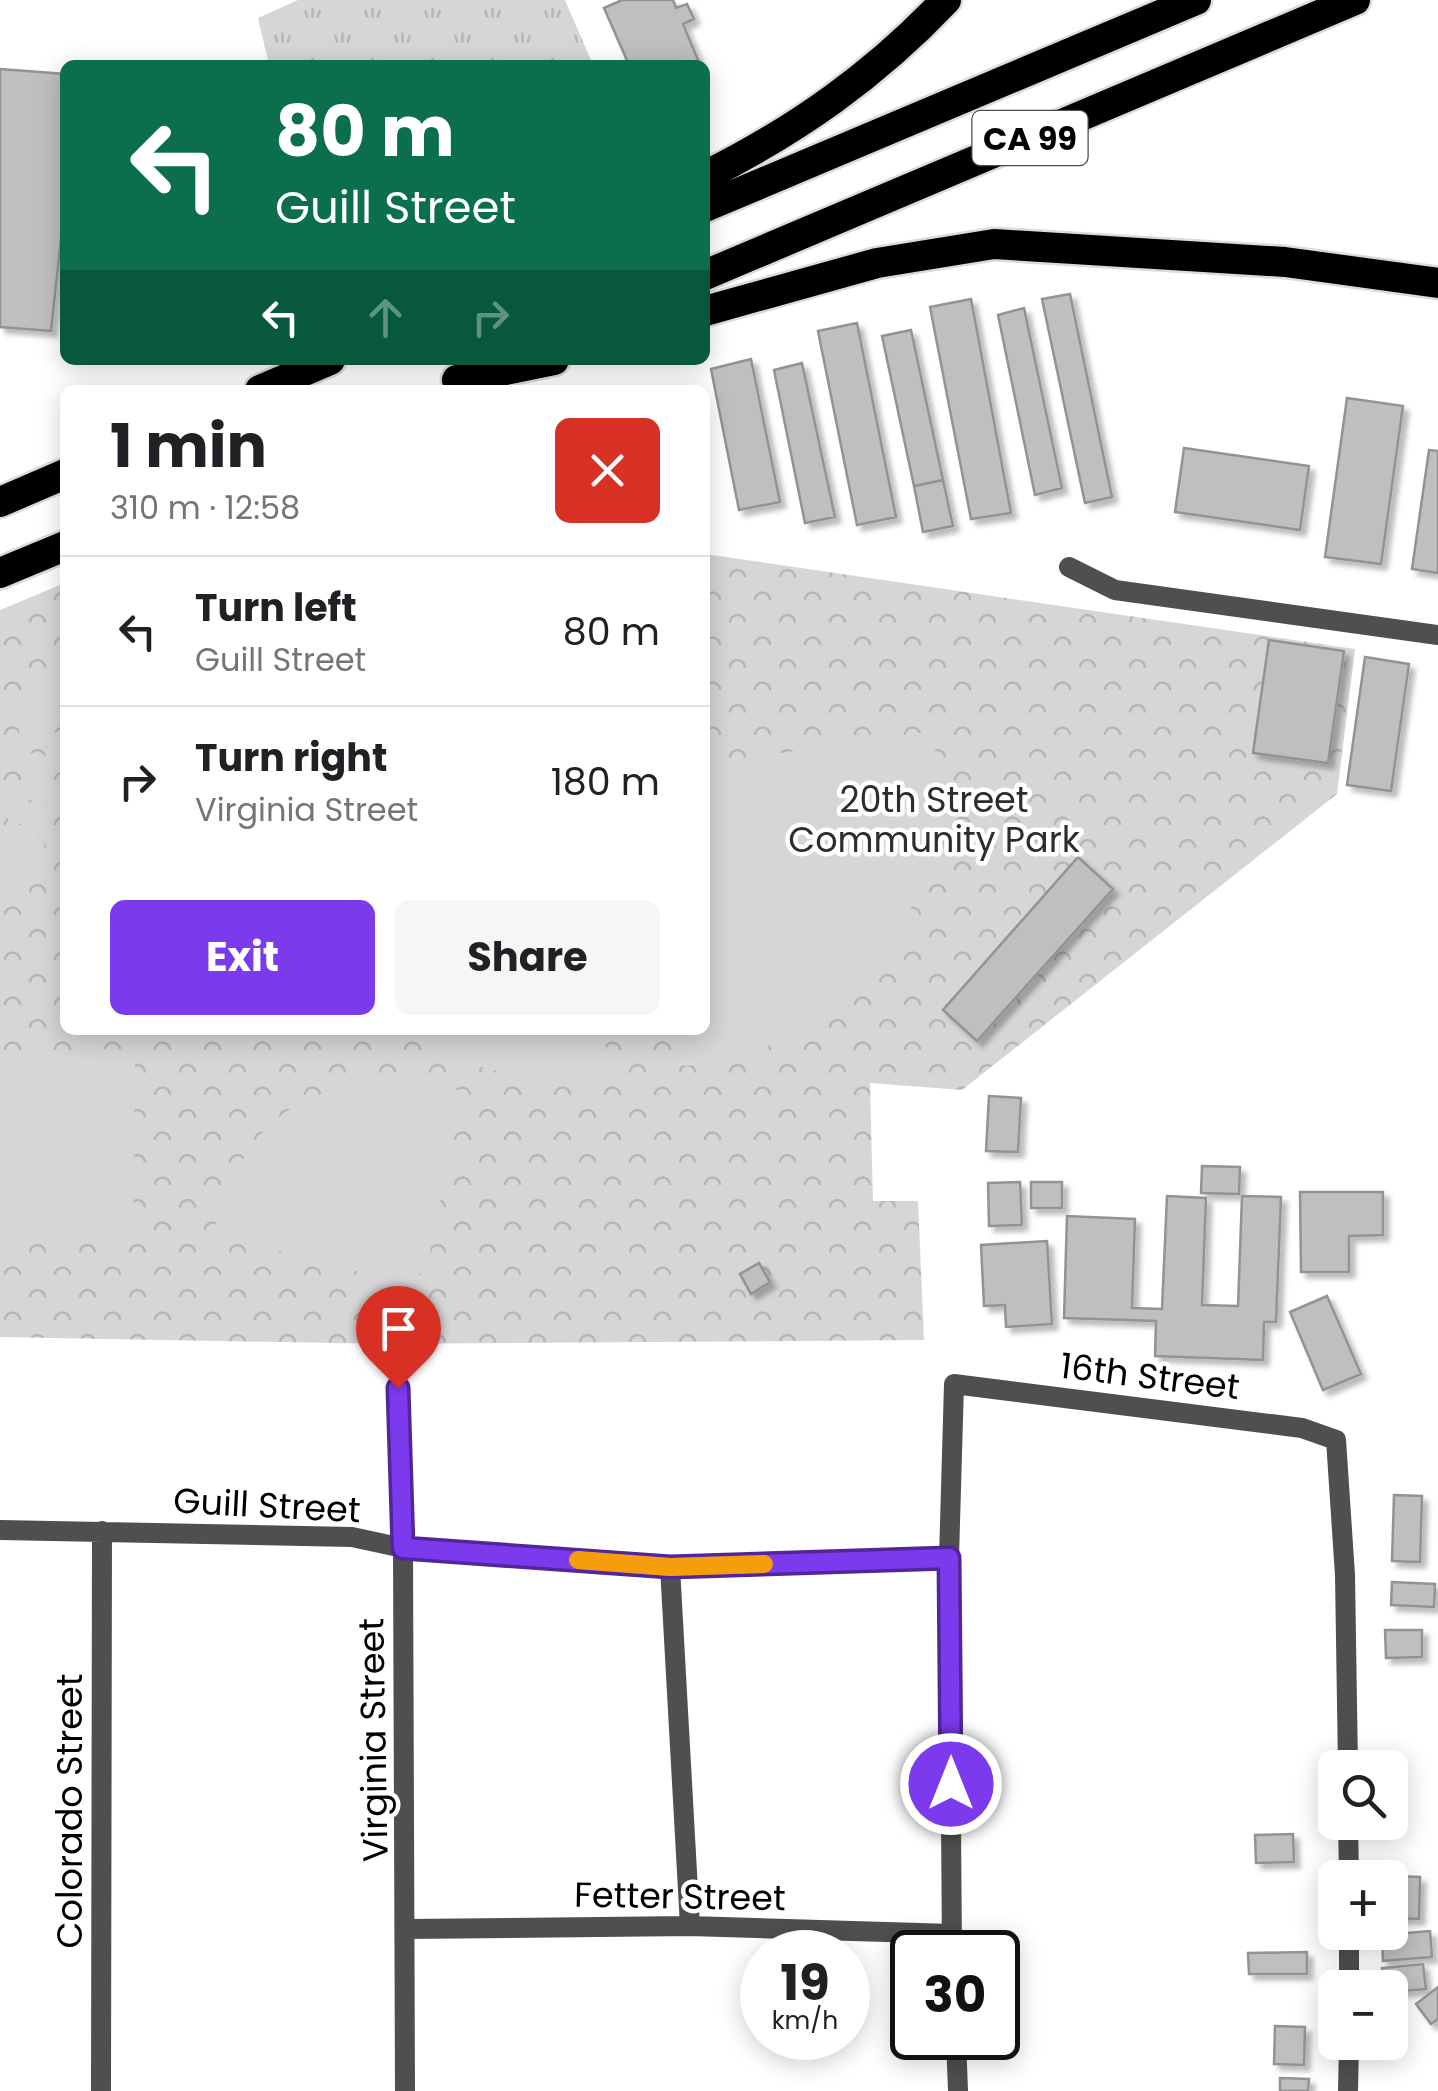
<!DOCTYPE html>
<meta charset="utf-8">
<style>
body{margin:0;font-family:Poppins,sans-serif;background:#f6f6f6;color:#202124;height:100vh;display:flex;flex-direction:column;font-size:38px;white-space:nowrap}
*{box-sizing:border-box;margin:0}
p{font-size:32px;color:#757577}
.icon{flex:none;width:55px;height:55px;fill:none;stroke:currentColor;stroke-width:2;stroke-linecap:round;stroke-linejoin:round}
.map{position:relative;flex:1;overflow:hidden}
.sheet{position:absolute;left:60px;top:385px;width:650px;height:650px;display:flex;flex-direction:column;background:#fff;border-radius:15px;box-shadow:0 5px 25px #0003}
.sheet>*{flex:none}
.guide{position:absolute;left:60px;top:60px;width:650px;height:305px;border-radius:15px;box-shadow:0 5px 25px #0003;background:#0b6e4f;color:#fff;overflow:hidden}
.fabs{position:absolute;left:1318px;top:1750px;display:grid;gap:20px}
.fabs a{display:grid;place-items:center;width:90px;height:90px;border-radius:15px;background:#fff;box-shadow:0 5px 25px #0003;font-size:50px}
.speed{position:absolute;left:740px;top:1930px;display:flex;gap:20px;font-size:50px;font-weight:700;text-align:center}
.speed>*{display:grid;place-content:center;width:130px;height:130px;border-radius:50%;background:#fff;box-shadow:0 5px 25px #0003;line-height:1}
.speed small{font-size:25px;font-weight:400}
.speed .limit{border:5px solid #111;border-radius:15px;background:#fff;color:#111}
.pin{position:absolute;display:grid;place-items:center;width:85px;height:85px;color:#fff;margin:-102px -42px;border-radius:50% 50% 50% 0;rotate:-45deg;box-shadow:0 0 10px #0007}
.pin .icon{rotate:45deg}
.me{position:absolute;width:110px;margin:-55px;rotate:0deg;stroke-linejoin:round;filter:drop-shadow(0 0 8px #0008)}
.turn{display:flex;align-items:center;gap:35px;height:210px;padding:0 50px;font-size:45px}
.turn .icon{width:130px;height:130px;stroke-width:2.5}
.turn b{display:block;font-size:70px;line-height:85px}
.lanes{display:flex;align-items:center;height:95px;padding:0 50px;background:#0003;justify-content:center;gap:50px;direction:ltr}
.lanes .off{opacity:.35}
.round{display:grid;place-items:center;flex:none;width:105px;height:105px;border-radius:15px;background:#f6f6f6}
.head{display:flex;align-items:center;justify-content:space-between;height:170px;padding:0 50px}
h1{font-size:60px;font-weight:700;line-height:75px}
.action{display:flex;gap:20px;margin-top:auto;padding:20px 50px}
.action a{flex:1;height:115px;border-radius:15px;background:#7c3aed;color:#fff;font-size:40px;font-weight:700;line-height:115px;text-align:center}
.action a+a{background:#f6f6f6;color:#202124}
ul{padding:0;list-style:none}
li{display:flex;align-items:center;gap:30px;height:150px;padding:0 50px;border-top:2px solid #e0e0e0}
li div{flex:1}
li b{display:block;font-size:38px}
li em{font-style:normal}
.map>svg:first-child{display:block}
.grass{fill:url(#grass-tufts)}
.park{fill:url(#park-crowns)}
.pitch{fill:#d6d6d6}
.building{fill:#bfbfbf;stroke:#939393;stroke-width:2.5;filter:url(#shadow)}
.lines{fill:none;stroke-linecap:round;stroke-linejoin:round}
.motorway-casing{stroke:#dbdbdb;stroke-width:35}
.minor{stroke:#4f4f4f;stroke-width:20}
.motorway{stroke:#000;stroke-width:30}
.route-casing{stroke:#51269a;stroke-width:25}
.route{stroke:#7c3aed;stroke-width:18}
.slow{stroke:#f59e0b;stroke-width:18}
.labels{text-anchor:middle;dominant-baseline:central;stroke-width:9;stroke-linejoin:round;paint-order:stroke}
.shield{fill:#fff;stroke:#4c4c4c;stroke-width:2.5}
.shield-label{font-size:32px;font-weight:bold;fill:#000}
.park-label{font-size:35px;fill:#2d2d2d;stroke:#fff}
.street-label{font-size:35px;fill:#000;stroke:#fff}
</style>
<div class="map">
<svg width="1438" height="2091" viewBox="0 0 1438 2091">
<defs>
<pattern id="grass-tufts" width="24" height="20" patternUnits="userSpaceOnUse" patternTransform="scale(2.5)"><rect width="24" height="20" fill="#d6d6d6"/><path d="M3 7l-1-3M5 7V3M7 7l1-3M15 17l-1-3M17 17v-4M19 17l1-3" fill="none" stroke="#b6b6b6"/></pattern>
<pattern id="park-crowns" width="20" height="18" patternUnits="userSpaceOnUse" patternTransform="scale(2.5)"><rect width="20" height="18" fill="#d6d6d6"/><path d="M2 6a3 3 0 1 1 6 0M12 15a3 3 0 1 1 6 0" fill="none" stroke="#b6b6b6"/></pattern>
<filter id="shadow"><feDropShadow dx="5.5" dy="5.5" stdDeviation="2.5" flood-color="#0004"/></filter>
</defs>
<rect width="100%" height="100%" fill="#fff"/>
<path class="grass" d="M298,0h267l28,65h-324l-11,-47z"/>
<path class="park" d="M705,554l650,95 -18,145 -375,296 -92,-7 3,118h45l6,139 -539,4 -385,-7v-727l65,-27v447h640z"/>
<path class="pitch" d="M27,674l38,5 -1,18 -39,-6z
M24,698l39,5 -2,18 -40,-5z
M20,727l40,6 -2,17 -40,-5z
M933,731c25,169 -72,318 -249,335l-5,-36h26v-266z
M17,751l39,6 -2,17 -39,-5z
M13,780l40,6 -3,17 -39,-5z
M10,804l39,6 -2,17 -39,-5z
M6,834l39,6 -2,17 -40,-5z
M2,858l40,6 -3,17 -39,-5z
M403,1030h201l4,44c-73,11 -143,-2 -205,-44z
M135,1049l-2,182 -12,11 -121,-4v-165l63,-23z
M400,1078l63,13 -37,180 -25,12 -188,-50c33,-109 74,-143 187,-155z"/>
<path class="building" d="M622,0h51l3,8 11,-4 7,15 -11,5 15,36 -12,5h-57l-25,-57z
M0,69l65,5v128l-14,129 -51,-4z
M1070,294l42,203 -27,6 -43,-204z
M971,299l40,214 -40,6 -41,-212z
M1024,308l38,180 -27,7 -37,-180z
M857,323l39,194 -39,8 -39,-194z
M911,330l32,150 -29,6 -32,-150z
M751,359l29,143 -41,8 -28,-141z
M802,363l33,154 -30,6 -31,-153z
M1347,398l56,8 -22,158 -56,-7z
M1184,448l125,18 -9,64 -125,-18z
M1429,450l9,1v122l-26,-4z
M943,480l10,46 -30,6 -9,-46z
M1269,640l75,11 -16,112 -75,-10z
M1365,657l44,7 -18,127 -44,-6z
M1078,857l35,32 -136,152 -34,-31z
M989,1096l32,2 -3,54 -32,-1z
M1202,1166l38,1 -1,27 -38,-1z
M1020,1182l2,43 -33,1 -1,-43z
M1031,1182h31v26h-31z
M1300,1192h83v43l-34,1v36h-48z
M1167,1196l39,2 -4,107 36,1 4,-110 39,1 -5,125h-12l-1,38 -108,-4 1,-35 -92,-3 3,-102 68,3 -3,89 30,1z
M1047,1241l5,83 -46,3 -1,-22 -21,1 -3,-61z
M759,1263l11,19 -19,12 -11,-20z
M1327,1296l34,78 -38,16 -33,-78z
M1394,1495l28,1 -2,66 -28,-1z
M1392,1582l43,2 -1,23 -43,-2z
M1385,1630h37v27l-36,1z
M1293,1834l1,28 -38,1 -1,-28z
M1396,1876l24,1 -1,42 -24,-1z
M1430,1931l2,26 -49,4 -1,-26z
M1307,1952v22h-58l-1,-21z
M1423,1964l3,25 -36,3v-4h-6l-2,-20z
M1438,1987v32l-7,5 -15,-20z
M1275,2026l30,1 -1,38 -30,-1z
M1280,2078l29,1 -1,12h-28z"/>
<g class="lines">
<g class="motorway-casing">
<path id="motorway" d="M705,176c92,-46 170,-101 241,-176
M705,207l491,-207
M705,275l650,-275
M705,311l172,-48 117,-19 291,18 153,21
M457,380l97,-20
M260,390l70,-30
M0,502l65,-28
M0,573l65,-27"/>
</g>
<path class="minor" d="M1069,567l46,23 323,45
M397,1388l6,160 2,543
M0,1530l352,7 51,11 267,19 279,-9
M670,1567l20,359
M1348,1822l1,56
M407,1929l283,-3 262,8
M952,1952l-3,-394 5,-174 348,44 34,12 9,135 3,193
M1349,1988v-56
M956,2038l2,53
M101,2091l1,-560
M1348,2091l1,-49"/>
<use href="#motorway" class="motorway"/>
</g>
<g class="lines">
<g class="route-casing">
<path id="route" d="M398,1388l5,160 267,19 279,-9 2,226"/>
</g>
<use href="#route" class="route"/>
<path class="slow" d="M578,1560l92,7 94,-3"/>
</g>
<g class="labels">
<rect class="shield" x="972.5" y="111" width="115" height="54" rx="8"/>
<g class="shield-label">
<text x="1030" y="138">CA 99</text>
</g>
<g class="park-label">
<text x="934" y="799">20th Street<tspan x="934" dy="40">Community Park</tspan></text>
</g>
<g class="street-label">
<text transform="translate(1150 1376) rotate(7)">16th Street</text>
<text transform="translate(267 1505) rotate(3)">Guill Street</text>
<text transform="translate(373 1740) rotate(-91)">Virginia Street</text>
<text transform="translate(69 1811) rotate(-90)">Colorado Street</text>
<text transform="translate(680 1896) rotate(1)">Fetter Street</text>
</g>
</g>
</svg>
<div class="fabs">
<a><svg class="icon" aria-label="search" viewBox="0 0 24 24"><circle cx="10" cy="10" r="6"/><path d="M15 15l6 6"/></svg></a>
<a>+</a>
<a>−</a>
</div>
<div class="speed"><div>19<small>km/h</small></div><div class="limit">30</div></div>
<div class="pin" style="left:398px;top:1388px;background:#d93025"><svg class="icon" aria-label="arrive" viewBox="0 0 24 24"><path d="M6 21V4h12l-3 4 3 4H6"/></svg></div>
<svg class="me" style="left:951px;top:1784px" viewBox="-20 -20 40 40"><circle r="17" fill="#7c3aed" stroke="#fff" stroke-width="3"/><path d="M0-11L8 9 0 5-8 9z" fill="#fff"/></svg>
<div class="guide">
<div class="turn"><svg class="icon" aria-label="left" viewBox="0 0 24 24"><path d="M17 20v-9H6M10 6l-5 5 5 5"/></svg><div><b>80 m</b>Guill Street</div></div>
<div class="lanes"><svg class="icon" aria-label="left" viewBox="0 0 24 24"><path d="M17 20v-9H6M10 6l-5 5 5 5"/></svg><svg class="icon off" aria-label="ahead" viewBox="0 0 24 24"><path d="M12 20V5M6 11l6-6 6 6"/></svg><svg class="icon off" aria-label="right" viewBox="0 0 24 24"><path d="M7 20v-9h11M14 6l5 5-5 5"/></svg></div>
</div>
<section class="sheet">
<div class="head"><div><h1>1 min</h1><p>310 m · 12:58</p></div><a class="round" style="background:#d93025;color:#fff"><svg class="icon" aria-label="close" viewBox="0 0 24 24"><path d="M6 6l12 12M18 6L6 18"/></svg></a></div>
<ul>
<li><svg class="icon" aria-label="left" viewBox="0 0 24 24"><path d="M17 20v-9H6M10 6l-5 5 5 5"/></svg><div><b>Turn left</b><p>Guill Street</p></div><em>80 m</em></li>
<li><svg class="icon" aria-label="right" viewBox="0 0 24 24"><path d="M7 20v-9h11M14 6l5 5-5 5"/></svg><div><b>Turn right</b><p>Virginia Street</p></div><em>180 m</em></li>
</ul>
<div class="action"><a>Exit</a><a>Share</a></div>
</section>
</div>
